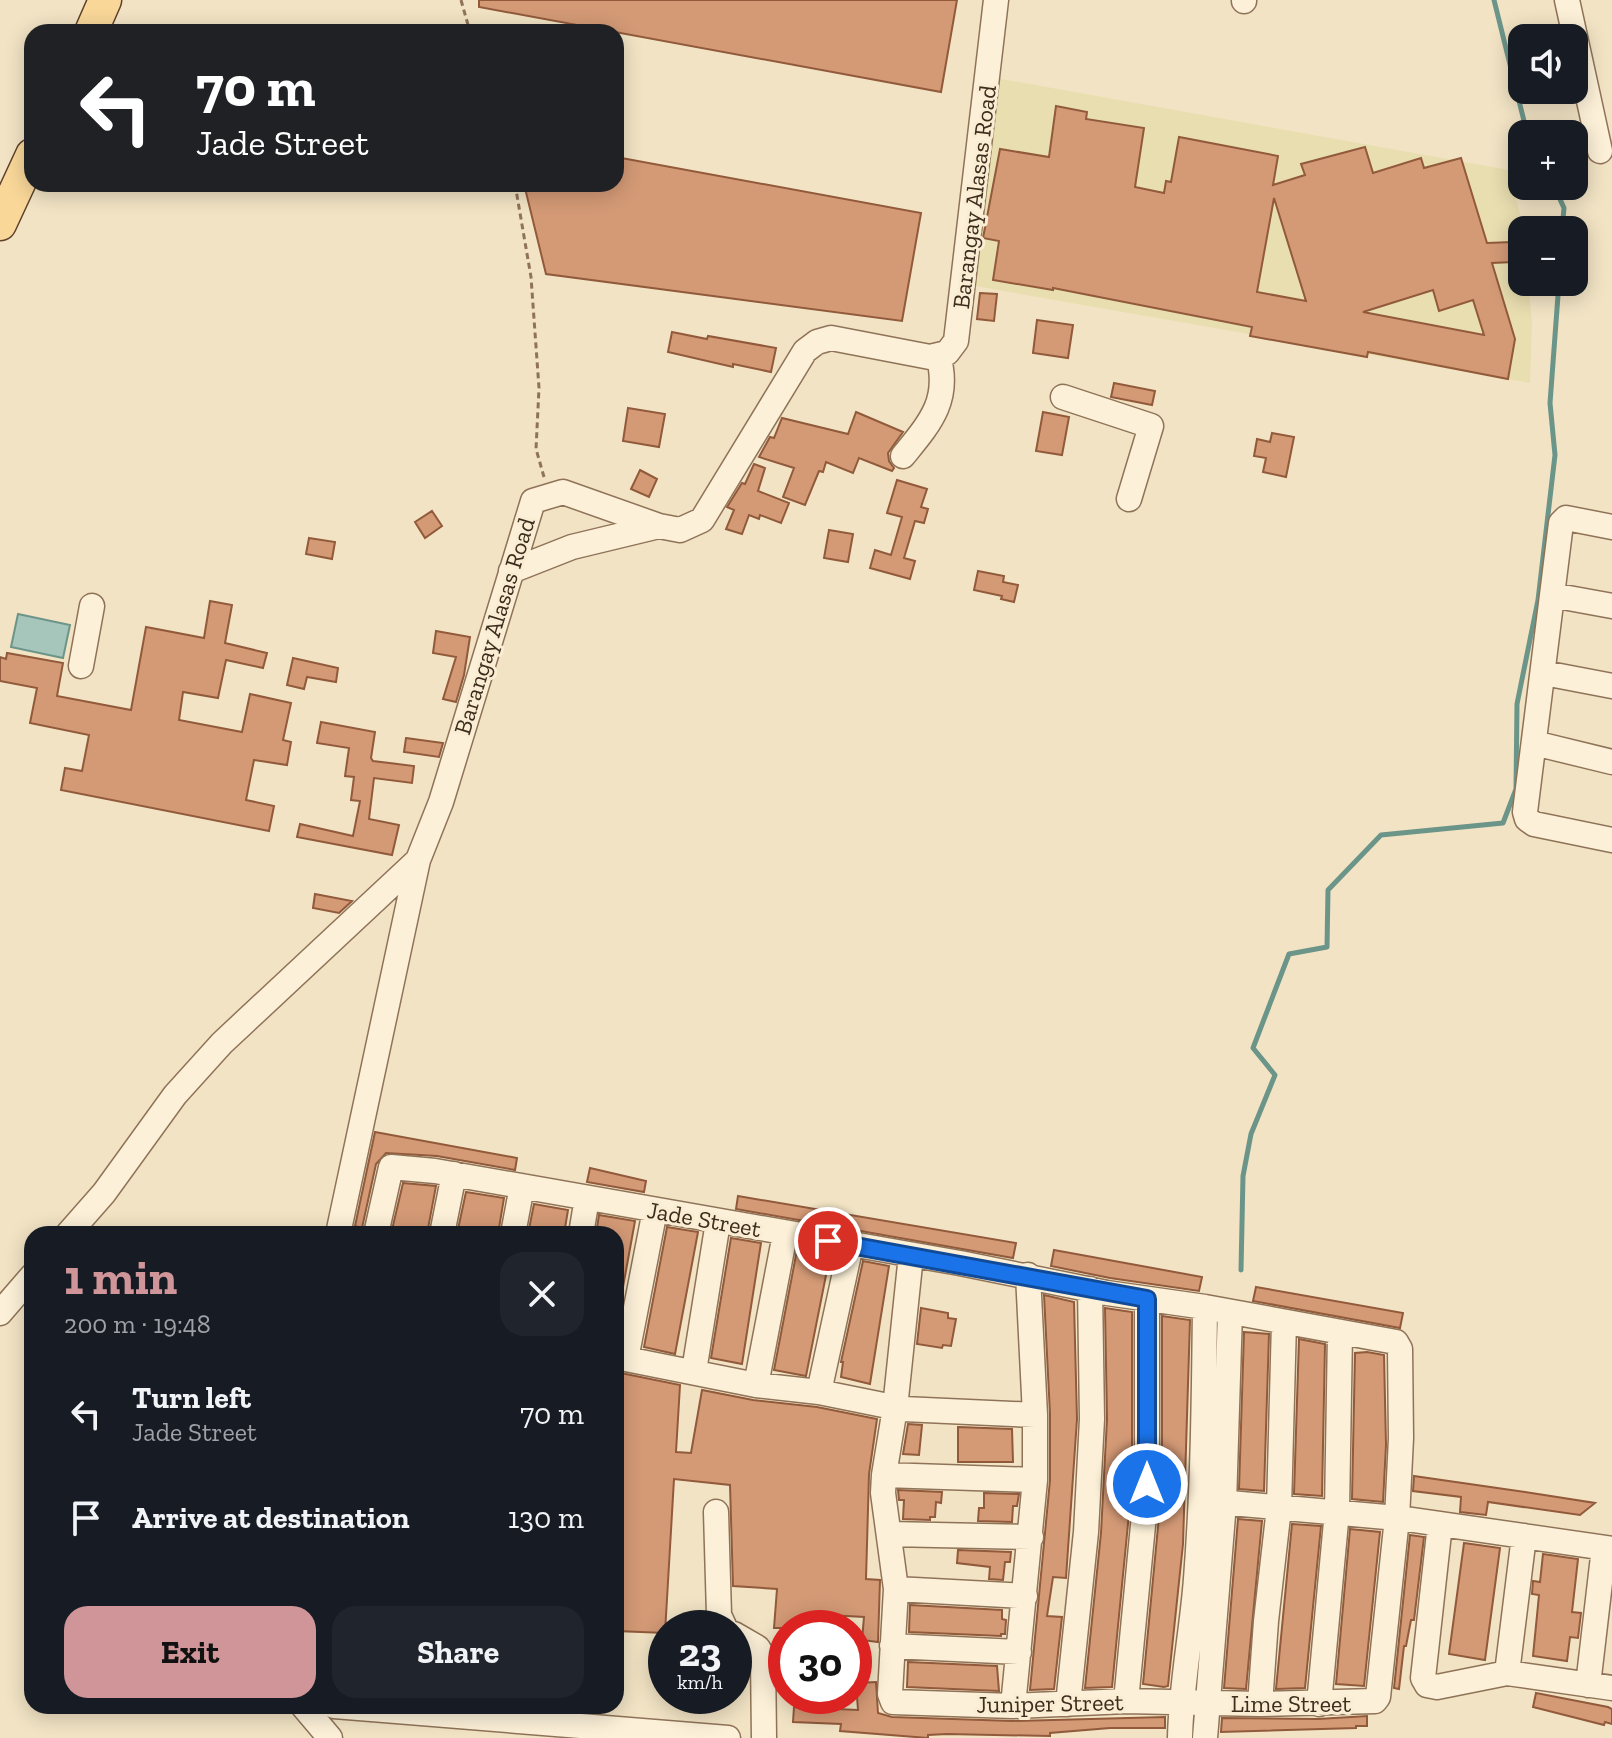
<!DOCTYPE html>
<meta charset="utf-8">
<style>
body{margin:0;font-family:"Zilla Slab",serif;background:#20242c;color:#f1f3f6;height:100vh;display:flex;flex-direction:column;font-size:30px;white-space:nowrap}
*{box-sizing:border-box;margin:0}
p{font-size:26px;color:#9ea1a6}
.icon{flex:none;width:44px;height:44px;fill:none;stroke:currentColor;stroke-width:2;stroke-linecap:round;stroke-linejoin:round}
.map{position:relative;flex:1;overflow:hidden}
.sheet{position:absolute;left:24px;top:1226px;width:600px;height:488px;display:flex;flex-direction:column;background:#171b24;border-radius:24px;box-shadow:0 4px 20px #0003}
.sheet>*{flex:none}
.banner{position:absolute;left:24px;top:24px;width:600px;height:168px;border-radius:24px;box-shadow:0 4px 20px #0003;background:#202124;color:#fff;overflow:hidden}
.buttons{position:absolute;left:1508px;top:24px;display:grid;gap:16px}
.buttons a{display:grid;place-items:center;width:80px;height:80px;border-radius:16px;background:#171b24;box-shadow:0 4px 20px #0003;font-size:40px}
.speed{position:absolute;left:648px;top:1610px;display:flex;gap:16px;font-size:40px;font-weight:700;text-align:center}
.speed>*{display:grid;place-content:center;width:104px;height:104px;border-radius:50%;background:#171b24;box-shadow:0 4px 20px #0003;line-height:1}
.speed small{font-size:20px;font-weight:400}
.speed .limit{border:12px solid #d22;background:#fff;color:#111}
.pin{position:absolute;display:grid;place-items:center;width:68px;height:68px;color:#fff;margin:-34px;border:4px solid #fff;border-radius:50%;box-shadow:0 2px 8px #0007}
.me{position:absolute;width:88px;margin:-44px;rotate:0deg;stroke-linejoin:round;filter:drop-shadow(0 0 6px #0008)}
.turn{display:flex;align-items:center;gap:28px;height:168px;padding:0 40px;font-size:36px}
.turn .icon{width:104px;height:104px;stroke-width:2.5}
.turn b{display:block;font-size:56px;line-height:68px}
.round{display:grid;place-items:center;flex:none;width:84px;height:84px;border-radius:24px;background:#20242c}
.summary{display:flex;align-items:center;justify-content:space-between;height:136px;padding:0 40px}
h1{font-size:48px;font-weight:700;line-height:60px;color:#cf9599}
.action{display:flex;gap:16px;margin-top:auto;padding:16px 40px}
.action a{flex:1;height:92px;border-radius:24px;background:#cf9599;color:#111;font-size:32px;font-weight:700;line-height:92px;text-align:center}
.action a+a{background:#20242c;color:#f1f3f6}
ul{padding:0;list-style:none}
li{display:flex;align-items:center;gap:24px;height:104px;padding:0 40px}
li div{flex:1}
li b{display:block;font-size:30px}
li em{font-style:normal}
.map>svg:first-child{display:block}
.farmland{fill:#e9deb0}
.water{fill:#a6c5bb;stroke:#6c9589;stroke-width:2}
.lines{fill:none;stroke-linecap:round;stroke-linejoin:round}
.stream{stroke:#6c9589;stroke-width:5}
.building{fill:#d49a76;stroke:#915a3b;stroke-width:2;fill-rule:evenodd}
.minor-casing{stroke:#8f7358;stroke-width:27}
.major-casing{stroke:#5d412c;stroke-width:35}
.path{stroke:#8f7358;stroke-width:3;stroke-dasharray:6 4;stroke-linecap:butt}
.minor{stroke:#fcf0d8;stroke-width:24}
.major{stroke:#f9d799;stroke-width:32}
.route-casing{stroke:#114b97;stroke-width:20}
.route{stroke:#1a73e8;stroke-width:14}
.labels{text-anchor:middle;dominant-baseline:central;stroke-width:6;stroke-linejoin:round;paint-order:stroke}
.street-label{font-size:24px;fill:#3e2c1d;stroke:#f9edd4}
</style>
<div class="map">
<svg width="1612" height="1738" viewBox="0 0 1612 1738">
<rect width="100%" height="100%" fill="#f2e3c4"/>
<path class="farmland" d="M996,78l513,92 15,60 -2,52h6l4,40 -2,61 -561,-98z"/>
<path class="water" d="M18,614l52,11 -7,33 -52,-11z"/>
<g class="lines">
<path class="stream" d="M1494,0l30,121 6,13
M1554,186l10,22 -2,22
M1241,1270l2,-94 8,-42 24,-59 -22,-27 36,-94 38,-7 1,-57 53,-55 122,-12 13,-34 1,-85 21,-104 17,-145 -5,-52 9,-121"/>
</g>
<path class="building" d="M479,0h478l-16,92 -462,-85z
M1056,106l31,6 -1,7 58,9 -9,59 29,6 2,-12 5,1 8,-45 99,19 -5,29 32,-10 -4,-11 64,-17 8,26 48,-15 3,10 37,-10 26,85 25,-1 1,20 -21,1 23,76 -7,40 -140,-27 -1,5 -117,-21 2,-9 -199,-39v2l-60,-10 6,-39 -16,-3 17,-89 49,8zM1274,198l32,103 -49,-9zM1433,290l6,21 34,-11 11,35 -121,-23z
M616,157l305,56 -19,108 -356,-47 -22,-90h92z
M980,293l17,1 -3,27 -17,-2z
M1037,320l36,5 -5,33 -35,-5z
M672,332l35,7 1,-3 68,12 -5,24 -38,-8v3l-65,-15z
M1114,383l41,8 -3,14 -41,-8z
M628,408l37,6 -6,33 -36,-6z
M856,412l47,20 -15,21 1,8 5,7 -2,3 -33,-13 -6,15 -27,-11 -3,10 -4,-1 -14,34 -22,-8 11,-29 -35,-11 11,-20 4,1 8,-20 66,16z
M1043,412l26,5 -7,38 -26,-4z
M1272,433l22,4 -8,40 -23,-5 3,-14 -12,-2 3,-17 13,3z
M754,464l11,4 -7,23 31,12 -8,20 -21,-8 -1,4 -10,-4 -7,19 -16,-5 8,-19 -7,-3 15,-24 3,1z
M640,470l17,9 -8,18 -18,-8z
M897,480l30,9 -6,18 7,2 -4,14 -9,-2 -11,37 11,3 -5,18 -40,-11 5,-18 16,5 11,-38 -15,-4z
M432,511l10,15 -17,12 -10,-16z
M829,530l24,4 -5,28 -24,-4z
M309,538l26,4 -3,17 -26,-5z
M978,571l26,5 -1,6 15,3 -4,17 -13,-3 1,-3 -28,-6z
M210,601l22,4 -7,38 42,10 -4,15 -37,-8 -8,38 -35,-6 -4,28 63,12 8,-38 41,9 -8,37 8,2 -4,23 -33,-5 -8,40 28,6 -5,25 -208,-41 4,-22 17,3 7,-36 -59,-12 7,-35 -37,-7v-24l6,2 1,-6 56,10 -6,33 74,14 15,-83 58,11z
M436,631l34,6 -6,38 -8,27 -13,-3 13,-42 -23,-4z
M293,658l45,10 -2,14 -29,-5 -3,12 -17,-4z
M321,722l54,10 -4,26 2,3 41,5 -2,17 -38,-5 -5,41 30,6 -7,30 -95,-18 3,-13 53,12 7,-35 -9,-1 3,-23 -9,-1 4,-28 -32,-5z
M406,738l37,5 -4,14 -35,-5z
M315,894l37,7 -13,12 -26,-5z
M375,1132l142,26 -2,12 -78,-14 -51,-3 -10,11 -14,64 -7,-2z
M590,1168l56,13 -2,11 -57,-10z
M403,1183l33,3 -9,48h-36z
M466,1192l38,6 -6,36h-41z
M738,1196l278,47 -3,15 -277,-49z
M534,1204l34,6 -4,24h-36z
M599,1215l36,6 -12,66h-7v-53h-20z
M667,1227l31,5 -23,122 -31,-7z
M731,1238l30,5 -19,121 -31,-6z
M797,1250l33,5 -24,121 -32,-6z
M1054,1250l148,27 -3,14 -89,-13 -59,-12z
M863,1261l26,5 -19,118 -29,-7 2,-15h-2z
M1256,1287l147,26 -3,15 -147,-27z
M1044,1295l30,7 3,117 -11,159 -13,-1 -6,39 15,1 -8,72 -24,1 20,-210v-66z
M921,1308l27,5v5l8,1 -5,27 -8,-1 -1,3 -25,-4z
M1105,1308l27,4v171l-20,204 -27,1 16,-155 6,-114z
M1162,1316l28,4 -7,224 -15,142 -4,1 -21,-3 19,-199z
M1244,1332l25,2 -5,157 -25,-2z
M1299,1339l26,5 -3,152 -28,-2z
M1367,1352l17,3 2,90 -3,57 -31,-3 3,-146z
M616,1372l64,13 -4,67 15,1 11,-63 51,10 64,7 60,12 -8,55 -3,105 14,1 -2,62 -16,-2 2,-23 -53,-3 -1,14h-36l3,-39 -44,-3 -3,-101 -56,-6 -9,154 -49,-2z
M908,1424l14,1 -3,30 -16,-1z
M958,1427l54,2 1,33h-55z
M1414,1476l111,16 70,11 -15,12 -92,-13 -2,13 -26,-3 1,-15 -48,-6z
M898,1490l44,2 -1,11 -5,-1 -1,15h-5v3l-27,-1 1,-19h-5z
M984,1493l35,1 -2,12h-4l-1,16 -34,-1 1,-13h5z
M1238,1519l24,2 -16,168 -22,-1z
M1292,1524l29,2 -16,162 -29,1z
M1350,1529l30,3 -16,154 -28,-2z
M1410,1535l14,2 -10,83h-3l-5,26h-2l-5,43 -5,-1z
M1464,1543l36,5 -15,112 -36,-6z
M958,1550l53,2 -1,10h-5l-2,18 -14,-1 1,-12 -33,-4z
M1543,1554l35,5 -6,53 9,1 -3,25 -8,-1 -3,24 -34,-5 6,-61 -7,-1 1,-13 7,1z
M910,1605l92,5v9l4,1 -1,14h-4v2l-92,-4z
M908,1662l89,4 2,25 -92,-4z
M876,1682l2,31 14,4 121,4 152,-4v11h-55l-60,5v3l-103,-2 -19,1v3l-88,-7 1,-7 -48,-2 1,-15 64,3 -2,-27z
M1536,1693l72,14 4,2v15l-7,-2 -1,3 -71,-18z
M1367,1716v10h-11v2l-135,4 1,-14 96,1z"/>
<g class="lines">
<g class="minor-casing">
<path id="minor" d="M1567,0l33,151
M1244,1v-1
M1063,397l88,29 -22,73
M903,456c27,-33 48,-56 35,-101
M1612,527l-46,-9 -5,5 -36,289 2,7 7,5 78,16
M511,571l61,-24 87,-21
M1552,595l60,11
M81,666l11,-60
M1544,673l68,13
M1534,743l78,19
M68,1234l36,-41 71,-98 47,-52 196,-183
M338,1234l80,-374 23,-58 92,-301 30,-9 96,34 21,4 22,-10 103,-169 12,-9 14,-4 99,19 17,-4 9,-12 40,-341
M376,1234l15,-67 44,4 525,92 147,30 98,14 191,35 4,7 1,89 -4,80 -19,179 -3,4 -115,3 -134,-3 -113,5 -120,-4 -3,-8 6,-105 -13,-96 1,-18 11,-67 16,-153
M442,1234l12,-60
M513,1234l9,-48
M581,1234l6,-36
M0,1313l32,-37
M616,1357l140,28 63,7 84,17 132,6
M626,1359l29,-149
M694,1371l24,-149
M756,1385l29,-151
M819,1392l32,-147
M884,1475l151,5
M1208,1501l189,17
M716,1512l3,103 6,13
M1406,1519l206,30
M1440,1524l-17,154 4,7 10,2 70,-14 105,15
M889,1534l142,3
M896,1589l129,7
M734,1634l24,14 5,9 1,81
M892,1646l127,6
M1507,1673l17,-137
M1588,1685l16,-137
M1126,1701l21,-217v-185
M1068,1704l18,-172 6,-113 -2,-130
M1260,1704l6,-83 13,-113 5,-186
M1319,1704l18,-193 3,-179
M303,1706l27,32
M334,1706l394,32
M1013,1706l22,-226v-65l-7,-140
M1180,1738c1,-54 12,-106 16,-159 7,-91 8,-181 9,-272
M1205,1738l19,-235 6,-191"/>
</g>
<g class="major-casing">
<path id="major" d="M91,32l14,-32
M0,224l32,-69"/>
</g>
<path class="path" d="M461,0l9,32
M515,184l16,93 8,111 -3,61 8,28"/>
<use href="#minor" class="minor"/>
<use href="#major" class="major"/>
</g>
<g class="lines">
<g class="route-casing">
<path id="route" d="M828,1241l319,58v185"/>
</g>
<use href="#route" class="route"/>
</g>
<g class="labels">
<g class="street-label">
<text transform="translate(974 197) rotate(-83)">Barangay Alasas Road</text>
<text transform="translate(494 626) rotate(-73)">Barangay Alasas Road</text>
<text transform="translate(704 1219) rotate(10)">Jade Street</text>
<text transform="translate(1050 1703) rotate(-1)">Juniper Street</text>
<text x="1291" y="1703">Lime Street</text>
</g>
</g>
</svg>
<div class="buttons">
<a><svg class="icon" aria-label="sound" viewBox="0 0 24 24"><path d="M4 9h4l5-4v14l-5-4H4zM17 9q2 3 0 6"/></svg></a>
<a>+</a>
<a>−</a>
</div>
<div class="speed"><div>23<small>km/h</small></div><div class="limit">30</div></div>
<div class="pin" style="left:828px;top:1241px;background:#d93025"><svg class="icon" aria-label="arrive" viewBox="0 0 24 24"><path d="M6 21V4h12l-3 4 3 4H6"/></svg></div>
<svg class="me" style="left:1147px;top:1484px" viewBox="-20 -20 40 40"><circle r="17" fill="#1a73e8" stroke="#fff" stroke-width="3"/><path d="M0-11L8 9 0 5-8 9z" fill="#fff"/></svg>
<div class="banner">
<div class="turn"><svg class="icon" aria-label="left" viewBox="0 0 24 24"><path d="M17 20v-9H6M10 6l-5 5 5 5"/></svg><div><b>70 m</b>Jade Street</div></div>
</div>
<section class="sheet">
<div class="summary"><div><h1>1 min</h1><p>200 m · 19:48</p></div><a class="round"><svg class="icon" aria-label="close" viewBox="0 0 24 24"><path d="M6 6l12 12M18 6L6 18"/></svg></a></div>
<ul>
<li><svg class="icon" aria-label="left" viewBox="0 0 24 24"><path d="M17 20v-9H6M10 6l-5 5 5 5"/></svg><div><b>Turn left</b><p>Jade Street</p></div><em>70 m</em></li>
<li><svg class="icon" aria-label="arrive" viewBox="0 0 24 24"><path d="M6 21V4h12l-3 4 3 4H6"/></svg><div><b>Arrive at destination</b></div><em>130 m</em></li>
</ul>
<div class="action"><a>Exit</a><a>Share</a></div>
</section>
</div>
